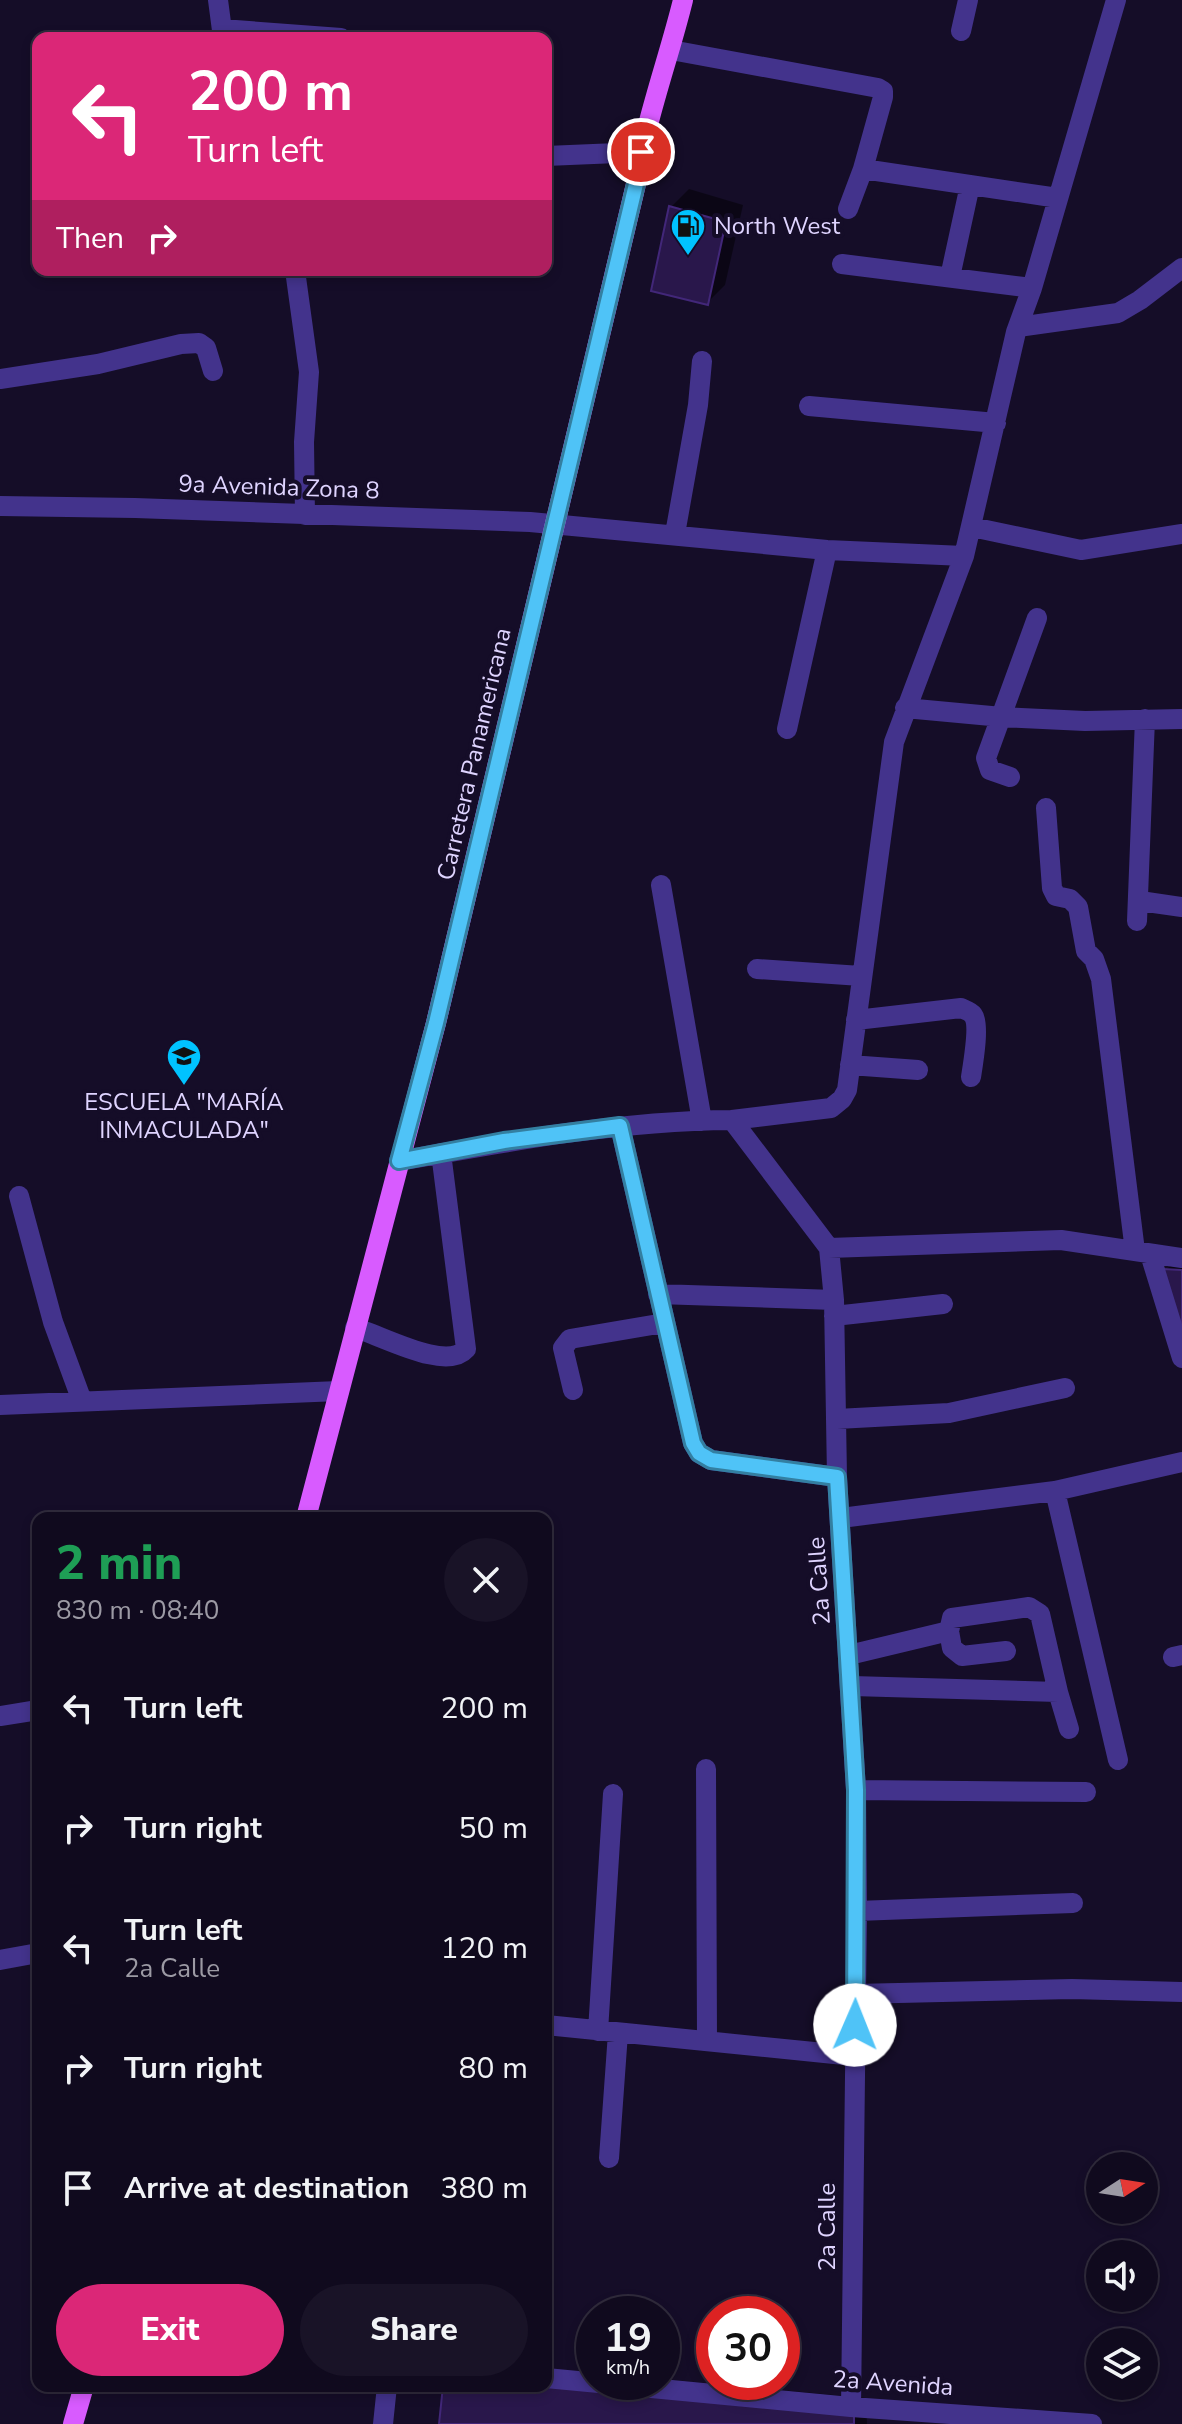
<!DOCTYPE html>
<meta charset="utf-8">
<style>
body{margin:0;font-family:"Nunito Sans",sans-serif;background:#191327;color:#f1f3f6;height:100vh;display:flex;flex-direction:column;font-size:30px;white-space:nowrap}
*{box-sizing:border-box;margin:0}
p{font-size:26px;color:#9c9aa4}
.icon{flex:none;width:44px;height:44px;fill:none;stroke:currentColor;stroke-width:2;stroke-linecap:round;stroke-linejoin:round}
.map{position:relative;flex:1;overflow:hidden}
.details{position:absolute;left:32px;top:1512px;width:520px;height:880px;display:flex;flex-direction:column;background:#100a1e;border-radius:16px;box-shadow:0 4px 12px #0003,0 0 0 2px #302b3c}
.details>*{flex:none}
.guide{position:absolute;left:32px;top:32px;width:520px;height:244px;border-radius:16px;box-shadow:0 4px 12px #0003,0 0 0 2px #302b3c;background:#db2777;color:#fff;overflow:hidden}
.needle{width:52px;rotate:78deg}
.fabs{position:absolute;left:1086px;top:2152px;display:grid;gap:16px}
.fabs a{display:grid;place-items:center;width:72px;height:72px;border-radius:50%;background:#100a1e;box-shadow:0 4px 12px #0003,0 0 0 2px #302b3c;font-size:40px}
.speed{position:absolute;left:576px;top:2296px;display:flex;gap:16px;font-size:40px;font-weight:700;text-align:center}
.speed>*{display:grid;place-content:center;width:104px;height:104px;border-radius:50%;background:#100a1e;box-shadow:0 4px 12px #0003,0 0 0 2px #302b3c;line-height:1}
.speed small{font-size:20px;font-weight:400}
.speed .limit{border:12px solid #d22;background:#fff;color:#111}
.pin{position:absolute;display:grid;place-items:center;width:68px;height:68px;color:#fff;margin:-34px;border:4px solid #fff;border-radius:50%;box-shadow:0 2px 8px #0007}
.me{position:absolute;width:88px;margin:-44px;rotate:1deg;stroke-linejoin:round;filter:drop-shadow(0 0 6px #0008)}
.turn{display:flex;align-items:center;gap:28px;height:168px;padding:0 24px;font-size:36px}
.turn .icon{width:104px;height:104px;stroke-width:2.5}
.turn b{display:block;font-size:56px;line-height:68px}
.then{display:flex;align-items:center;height:76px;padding:0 24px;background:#0003;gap:16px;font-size:30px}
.round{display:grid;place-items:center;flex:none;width:84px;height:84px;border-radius:42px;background:#191327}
.summary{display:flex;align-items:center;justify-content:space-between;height:136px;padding:0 24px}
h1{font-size:48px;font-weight:800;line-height:60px;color:#1e9e55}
.primary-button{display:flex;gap:16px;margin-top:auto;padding:16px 24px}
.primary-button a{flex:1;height:92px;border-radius:48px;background:#db2777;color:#fff;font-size:32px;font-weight:800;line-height:92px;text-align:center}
.primary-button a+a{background:#191327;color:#f1f3f6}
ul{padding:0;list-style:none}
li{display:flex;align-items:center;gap:24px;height:120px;padding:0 24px}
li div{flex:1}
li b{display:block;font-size:30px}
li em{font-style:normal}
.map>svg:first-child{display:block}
.shadow{fill:#0007}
.building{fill:#29174b;stroke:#422779;stroke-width:2}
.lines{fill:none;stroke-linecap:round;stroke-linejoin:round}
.minor{stroke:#43338c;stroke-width:20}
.major{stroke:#d85bff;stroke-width:20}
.route-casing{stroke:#337fa1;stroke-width:20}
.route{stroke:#4fc3f7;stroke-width:14}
.labels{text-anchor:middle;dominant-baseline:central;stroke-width:8;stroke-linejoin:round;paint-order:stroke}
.poi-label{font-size:24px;fill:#dfd4ff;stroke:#150d28;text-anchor:start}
.street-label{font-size:24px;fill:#dfd4ff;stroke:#150d28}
</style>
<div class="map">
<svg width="1182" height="2424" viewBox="0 0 1182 2424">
<rect width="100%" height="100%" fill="#150d28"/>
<path class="shadow" d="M689,189l54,16 -18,80 -18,18 -36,-96z
M1179,1257h3v71l-16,-58z
M662,2379l204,19 1,26h-426l4,-38h101z"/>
<path class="building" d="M669,206l57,16 -18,83 -57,-14z
M1163,1269l19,1v66z
M443,2386h103l308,24v14h-415z"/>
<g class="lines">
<path class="minor" d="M218,0l5,38
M222,29l119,9
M961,31l7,-31
M671,50l207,38 5,3v6l-20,72 -15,40
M546,156l95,-4
M863,169l195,29
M842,264l190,24
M295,270l14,102 -5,70 1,73
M950,277l20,-92
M1018,327l100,-14 22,-13 42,-32
M0,379l98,-15 83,-20 18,-1 7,5 7,23
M809,406l187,17
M0,506l135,2 395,14 297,28 137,6
M972,527l109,23 101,-16
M675,534l23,-129 4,-44
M905,708l97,9 83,4 97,-2
M787,729l40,-179
M1010,777l-20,-7 -4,-12 51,-140
M1046,808l6,80 4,8 14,3 8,8 8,44 8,8 7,20 34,272
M661,885l41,236
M1140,901l42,6
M1137,921l8,-202
M757,969l104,7
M856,1020l105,-12c4,2 9,3 12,7 7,9 0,49 -2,62
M850,1065l68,5
M732,1120l99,-12 11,-9 5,-9 47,-348 70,-186 52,-224 16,-44 84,-288
M620,1126l73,317 6,10 12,7 126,17
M399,1161c111,-20 220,-40 333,-41l97,128 5,52 3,177 19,313 1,121 -6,496
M19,1196l34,126 29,79
M829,1248l232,-8 121,18
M1150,1254l32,104
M658,1294l176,6
M834,1316l109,-12
M355,1328c26,7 91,44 111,21l-25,-196
M573,1390l-10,-42 7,-9 94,-16
M0,1405l339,-14
M837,1419l112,-6 116,-25
M1055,1491l63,269
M841,1518l214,-27 127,-29
M949,1631l3,17 10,8 44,-5
M849,1655l100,-24 3,-13 77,-11 11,7 18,78
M1173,1657l9,-2
M852,1686l206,6 11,37
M0,1716l38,-6
M706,1769l1,272
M856,1790l230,2
M857,1911l216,-8
M0,1960l38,-7
M855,1994l217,-5 110,3
M546,2025l308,31
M598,2031l15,-237
M609,2158l9,-125
M546,2378l305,29 241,17
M383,2424l4,-38"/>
<path class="major" d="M306,1518l130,-495 200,-839c9,-63 32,-123 47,-184
M73,2424l11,-38"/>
</g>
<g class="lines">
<g class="route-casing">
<path id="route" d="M641,152l-5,32 -200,839 -37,138 105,-20 116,-15 73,317 6,10 12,7 126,17 19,313 -1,235"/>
</g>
<use href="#route" class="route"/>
</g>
<defs>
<g id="fuel-pin" transform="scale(1.8)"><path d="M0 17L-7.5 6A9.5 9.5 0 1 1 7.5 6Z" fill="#00c3ff" stroke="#150d28"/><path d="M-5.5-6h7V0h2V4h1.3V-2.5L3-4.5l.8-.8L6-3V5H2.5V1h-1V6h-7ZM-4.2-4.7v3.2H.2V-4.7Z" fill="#111"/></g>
<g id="school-pin" transform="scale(1.8)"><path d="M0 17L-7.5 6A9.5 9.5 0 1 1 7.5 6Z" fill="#00c3ff" stroke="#150d28"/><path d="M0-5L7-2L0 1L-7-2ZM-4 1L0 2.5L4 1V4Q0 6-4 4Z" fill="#111"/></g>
</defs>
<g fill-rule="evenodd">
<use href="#fuel-pin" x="688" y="226"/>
<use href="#school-pin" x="184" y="1056"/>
</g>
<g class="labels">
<g class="poi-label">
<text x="714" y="226">North West</text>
<text x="184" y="1102" text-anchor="middle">ESCUELA "MARÍA<tspan x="184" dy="28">INMACULADA"</tspan></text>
</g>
<g class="street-label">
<text transform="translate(279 487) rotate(2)">9a Avenida Zona 8</text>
<text transform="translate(474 754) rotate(-77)">Carretera Panamericana</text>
<text transform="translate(819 1581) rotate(-94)">2a Calle</text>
<text transform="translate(827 2227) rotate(-90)">2a Calle</text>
<text transform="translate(893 2383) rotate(4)">2a Avenida</text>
</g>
</g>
</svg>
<div class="fabs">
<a><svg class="needle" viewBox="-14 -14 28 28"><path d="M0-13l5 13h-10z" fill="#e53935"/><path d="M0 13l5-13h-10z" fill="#9c9aa4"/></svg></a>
<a><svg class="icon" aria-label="sound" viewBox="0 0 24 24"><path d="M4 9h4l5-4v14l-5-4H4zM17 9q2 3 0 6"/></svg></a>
<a><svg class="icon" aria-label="layers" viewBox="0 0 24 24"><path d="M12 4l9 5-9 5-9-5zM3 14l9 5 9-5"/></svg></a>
</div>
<div class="speed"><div>19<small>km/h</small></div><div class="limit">30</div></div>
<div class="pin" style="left:641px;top:152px;background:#d93025"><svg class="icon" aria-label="arrive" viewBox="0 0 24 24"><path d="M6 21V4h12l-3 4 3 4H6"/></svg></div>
<svg class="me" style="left:855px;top:2025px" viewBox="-20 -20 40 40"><circle r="19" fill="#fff"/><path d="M0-13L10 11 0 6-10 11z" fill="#4fc3f7"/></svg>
<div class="guide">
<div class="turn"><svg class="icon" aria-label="left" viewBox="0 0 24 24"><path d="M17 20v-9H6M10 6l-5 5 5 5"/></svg><div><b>200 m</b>Turn left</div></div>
<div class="then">Then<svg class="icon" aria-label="right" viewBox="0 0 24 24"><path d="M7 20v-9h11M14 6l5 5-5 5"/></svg></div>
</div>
<section class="details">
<div class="summary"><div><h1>2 min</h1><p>830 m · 08:40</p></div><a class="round"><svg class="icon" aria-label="close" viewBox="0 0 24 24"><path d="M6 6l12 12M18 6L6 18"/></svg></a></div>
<ul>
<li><svg class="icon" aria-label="left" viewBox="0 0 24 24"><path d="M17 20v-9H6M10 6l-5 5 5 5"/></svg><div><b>Turn left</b></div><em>200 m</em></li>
<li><svg class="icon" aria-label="right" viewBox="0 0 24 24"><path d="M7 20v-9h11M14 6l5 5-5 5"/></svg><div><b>Turn right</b></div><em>50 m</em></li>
<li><svg class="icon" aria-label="left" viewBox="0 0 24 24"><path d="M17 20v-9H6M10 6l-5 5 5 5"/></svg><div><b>Turn left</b><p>2a Calle</p></div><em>120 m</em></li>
<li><svg class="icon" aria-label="right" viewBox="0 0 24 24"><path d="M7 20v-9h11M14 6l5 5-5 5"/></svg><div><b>Turn right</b></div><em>80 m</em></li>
<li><svg class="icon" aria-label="arrive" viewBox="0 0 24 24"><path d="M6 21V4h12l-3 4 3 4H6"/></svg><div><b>Arrive at destination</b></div><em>380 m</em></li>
</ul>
<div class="primary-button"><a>Exit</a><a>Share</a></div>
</section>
</div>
